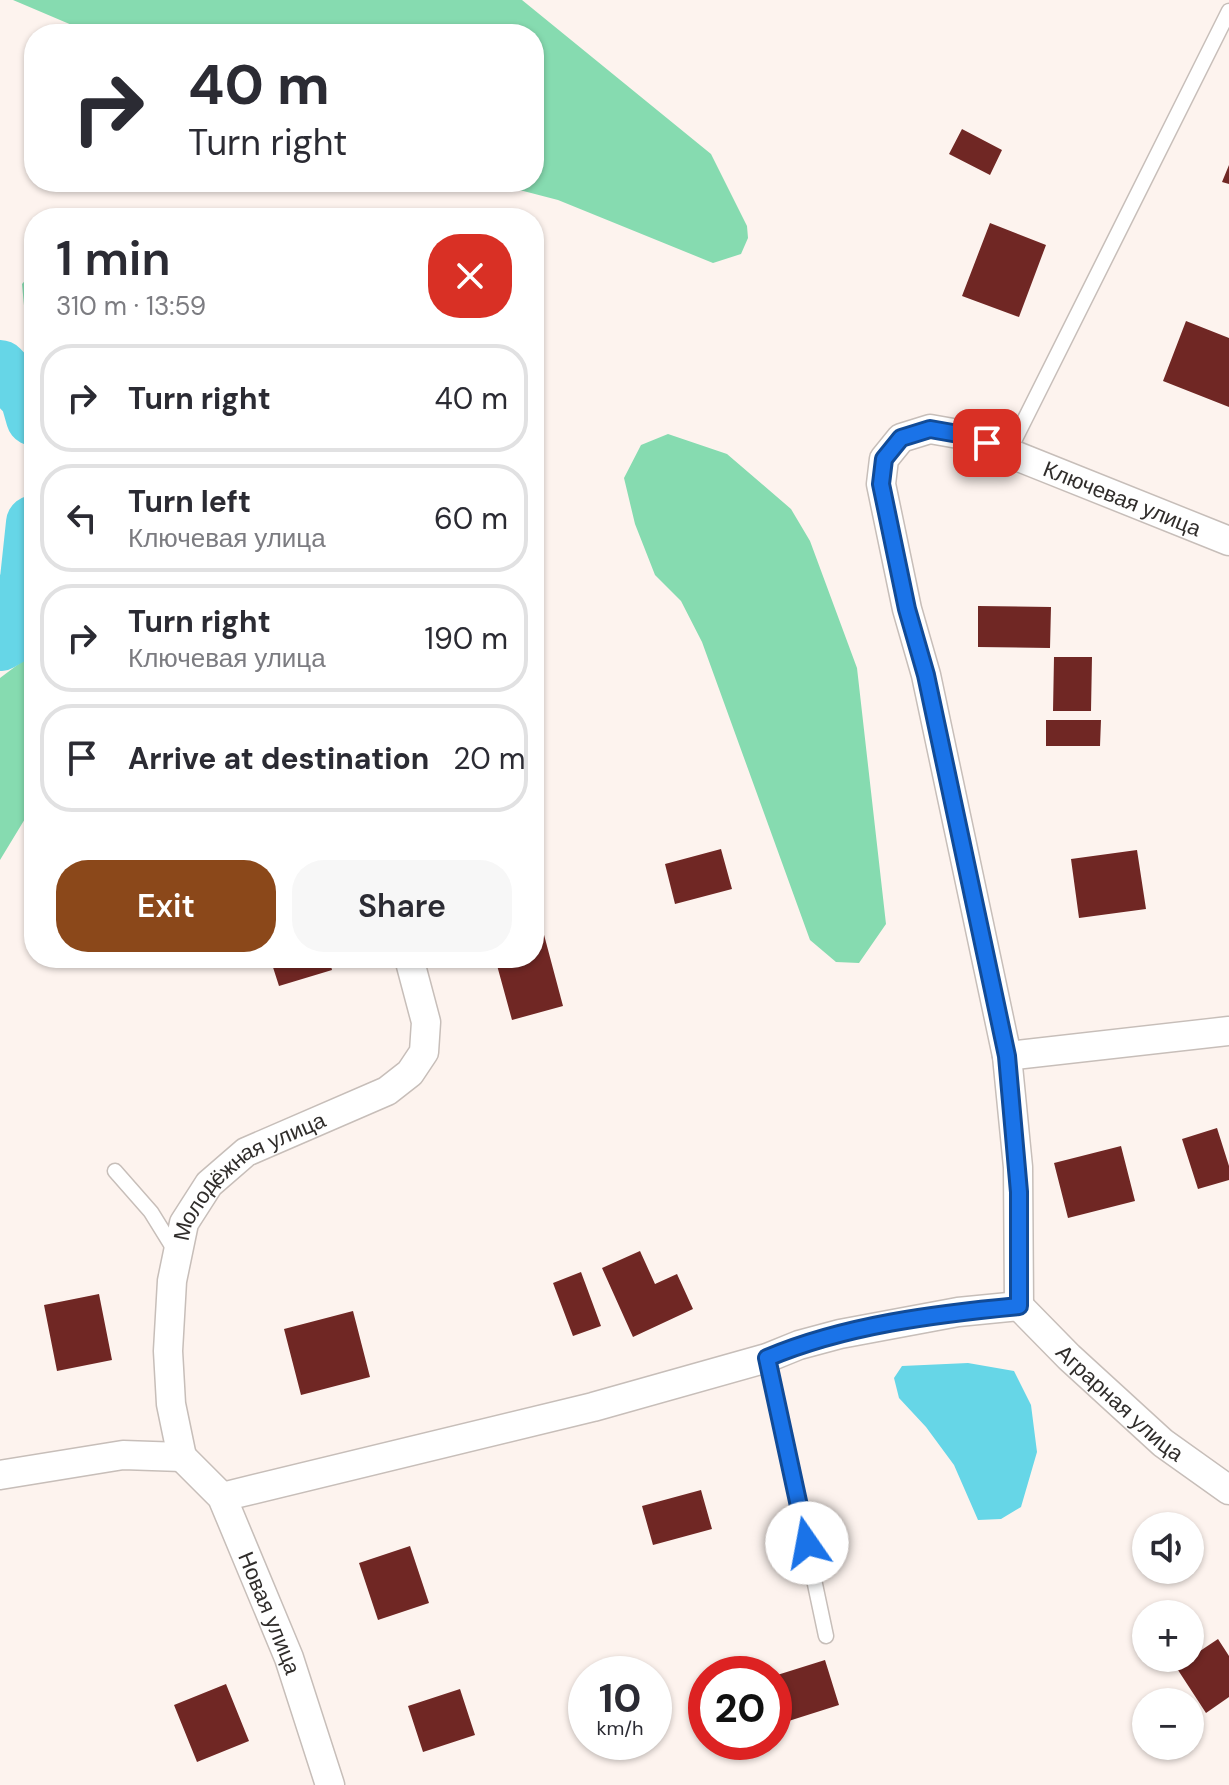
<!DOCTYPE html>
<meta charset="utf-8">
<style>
body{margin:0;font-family:"DM Sans",sans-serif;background:#f7f7f7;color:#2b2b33;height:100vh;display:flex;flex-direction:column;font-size:30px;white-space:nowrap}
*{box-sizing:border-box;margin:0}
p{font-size:26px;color:#7c7c81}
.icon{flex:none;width:44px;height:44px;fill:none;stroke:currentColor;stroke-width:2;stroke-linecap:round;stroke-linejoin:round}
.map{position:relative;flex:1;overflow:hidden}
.side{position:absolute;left:24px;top:208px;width:520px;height:760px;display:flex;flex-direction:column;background:#fff;border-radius:32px;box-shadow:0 2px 6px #0004}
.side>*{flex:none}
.top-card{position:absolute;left:24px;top:24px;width:520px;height:168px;border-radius:32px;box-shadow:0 2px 6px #0004;background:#fff;color:#2b2b33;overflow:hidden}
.fabs{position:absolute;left:1132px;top:1512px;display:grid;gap:16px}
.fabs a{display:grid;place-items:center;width:72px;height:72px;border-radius:50%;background:#fff;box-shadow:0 2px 6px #0004;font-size:40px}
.speed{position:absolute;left:568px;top:1656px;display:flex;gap:16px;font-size:40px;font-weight:700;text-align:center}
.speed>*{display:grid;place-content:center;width:104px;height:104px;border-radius:50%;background:#fff;box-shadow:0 2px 6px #0004;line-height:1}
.speed small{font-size:20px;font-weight:400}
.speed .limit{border:12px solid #d22;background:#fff;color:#111}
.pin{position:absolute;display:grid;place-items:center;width:68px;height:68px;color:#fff;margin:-34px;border-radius:16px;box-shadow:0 4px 12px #0006}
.me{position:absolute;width:88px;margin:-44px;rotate:348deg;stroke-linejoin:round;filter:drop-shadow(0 0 6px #0008)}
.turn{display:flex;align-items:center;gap:28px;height:168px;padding:0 32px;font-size:36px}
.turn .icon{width:104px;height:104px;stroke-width:2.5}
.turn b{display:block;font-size:56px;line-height:68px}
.round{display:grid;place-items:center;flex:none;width:84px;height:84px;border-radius:32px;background:#f7f7f7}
.head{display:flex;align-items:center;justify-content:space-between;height:136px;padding:0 32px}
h1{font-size:48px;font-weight:600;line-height:60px}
.action{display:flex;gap:16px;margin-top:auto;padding:16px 32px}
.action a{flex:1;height:92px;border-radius:32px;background:#8b481a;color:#fff;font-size:32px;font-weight:600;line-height:92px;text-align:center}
.action a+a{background:#f7f7f7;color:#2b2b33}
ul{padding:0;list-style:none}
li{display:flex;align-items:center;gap:24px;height:108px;margin:0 16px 12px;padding:0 16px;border:4px solid #e1e1e2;border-radius:32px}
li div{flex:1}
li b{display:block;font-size:30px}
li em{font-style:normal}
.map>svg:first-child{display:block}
.forest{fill:#86dbb0}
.water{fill:#66d6e7}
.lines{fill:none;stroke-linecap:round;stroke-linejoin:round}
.river{stroke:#66d6e7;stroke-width:56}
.building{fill:#702724}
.service-casing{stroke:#c7beb9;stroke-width:17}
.minor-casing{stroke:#c7beb9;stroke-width:31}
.service{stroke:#fff;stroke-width:14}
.minor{stroke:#fff;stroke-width:28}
.route-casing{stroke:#114b97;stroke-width:20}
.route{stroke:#1a73e8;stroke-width:14}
.labels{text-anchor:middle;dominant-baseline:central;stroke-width:8;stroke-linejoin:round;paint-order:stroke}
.street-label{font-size:22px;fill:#302d2b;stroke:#fdf3ee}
</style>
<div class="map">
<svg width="1229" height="1785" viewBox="0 0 1229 1785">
<rect width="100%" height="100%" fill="#fdf3ee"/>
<path class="forest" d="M13,0h509l189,154 36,72 1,12 -7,16 -28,9 -155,-63 -69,-18h45v-148h-441z
M34,271v79l-7,-12 -5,-54z
M668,434l59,20 64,55 19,32 47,127 29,256 -27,39 -23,-1 -26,-22 -108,-298 -21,-41 -26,-26 -20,-51 -11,-46 17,-33z
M34,631v173l-34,56v-182l20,-15z"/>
<path class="water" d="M968,1363l46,8 17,34 6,47 -16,55 -20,12 -23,1 -24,-55 -28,-38 -27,-29 -5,-20 8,-12z"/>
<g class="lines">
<path class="river" d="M0,368l28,29 6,21
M0,643l12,-7 16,-57 6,-56"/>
</g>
<path class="building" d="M962,129l40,21 -12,25 -41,-21z
M1229,165v19l-7,-2z
M990,223l56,22 -27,72 -57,-21z
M1186,321l43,17v69l-66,-26z
M978,606l73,1 -1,41 -72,-1z
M1054,657h38l-1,54h-38z
M1046,720h55l-1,26h-54z
M721,849l11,40 -57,15 -10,-40z
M1137,850l9,59 -67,9 -8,-59z
M543,931l20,75 -51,14 -17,-62h39v-25z
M270,958h59l3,12 -53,16z
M1217,1128l12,38v14l-31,9 -16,-50z
M1121,1146l14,55 -67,17 -14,-55z
M640,1251l15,33 22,-10 16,35 -60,28 -31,-69z
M581,1272l20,54 -28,10 -20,-53z
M99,1294l13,66 -55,11 -13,-66z
M353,1311l17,66 -69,18 -17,-66z
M701,1490l11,39 -59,16 -11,-39z
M410,1546l19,57 -51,17 -19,-57z
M1218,1639l11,17v41l-23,16 -30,-46z
M825,1660l14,45 -63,20 -2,-49z
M632,1663l4,11h-36v-1z
M226,1684l23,57 -52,21 -23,-57z
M460,1689l15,46 -52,17 -15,-46z"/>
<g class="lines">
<g class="service-casing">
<path id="service" d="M1009,451l220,-440
M115,1171l36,41 26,42
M767,1358l59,278"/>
</g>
<g class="minor-casing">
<g id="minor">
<path d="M1007,1056l222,-25"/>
<path id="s1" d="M1019,1306l-1,-139 -11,-111 -81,-381 -19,-66 -26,-125 3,-25 17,-21 29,-9 34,6 265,106"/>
<path id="s2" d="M1019,1306l50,51 94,86 66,47"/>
<path id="s3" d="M182,1457l-11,-53 -3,-53 4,-70 12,-58 25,-39 37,-32 141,-61 23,-18 14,-21 2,-30 -17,-64"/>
<path id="s4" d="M182,1457l40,40 67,161 41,127"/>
<path d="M0,1475l123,-20 59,2"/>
<path d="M222,1497l371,-90 174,-49 32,-13 41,-11 118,-22 61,-6"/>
</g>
</g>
<use href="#service" class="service"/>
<use href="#minor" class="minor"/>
</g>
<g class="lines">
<g class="route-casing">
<path id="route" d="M807,1543l-40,-185c78,-33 168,-44 252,-52v-114l-12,-136 -81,-381 -19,-66 -26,-125 3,-25 17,-21 29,-9 34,6 23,8"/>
</g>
<use href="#route" class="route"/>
</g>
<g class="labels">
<g class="street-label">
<text stroke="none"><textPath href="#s1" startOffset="1124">Ключевая улица</textPath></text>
<text stroke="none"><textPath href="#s3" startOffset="318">Молодёжная улица</textPath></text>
<text stroke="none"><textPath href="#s2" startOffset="140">Аграрная улица</textPath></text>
<text stroke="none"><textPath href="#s4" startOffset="182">Новая улица</textPath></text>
</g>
</g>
</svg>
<div class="fabs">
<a><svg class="icon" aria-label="sound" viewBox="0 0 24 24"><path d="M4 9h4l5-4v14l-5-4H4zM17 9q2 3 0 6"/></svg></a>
<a>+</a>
<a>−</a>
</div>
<div class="speed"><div>10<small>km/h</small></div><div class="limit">20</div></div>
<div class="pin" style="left:987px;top:443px;background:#d93025"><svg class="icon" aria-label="arrive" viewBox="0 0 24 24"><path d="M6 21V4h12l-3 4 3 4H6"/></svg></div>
<svg class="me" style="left:807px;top:1543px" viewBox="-20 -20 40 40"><circle r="19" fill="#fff"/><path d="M0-13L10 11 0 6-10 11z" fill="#1a73e8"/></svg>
<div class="top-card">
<div class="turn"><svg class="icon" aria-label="right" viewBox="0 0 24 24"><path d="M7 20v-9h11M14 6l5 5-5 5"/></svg><div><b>40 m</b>Turn right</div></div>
</div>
<section class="side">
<div class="head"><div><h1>1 min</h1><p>310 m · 13:59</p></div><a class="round" style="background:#d93025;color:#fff"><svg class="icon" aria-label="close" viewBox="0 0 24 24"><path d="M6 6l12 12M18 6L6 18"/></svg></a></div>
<ul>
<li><svg class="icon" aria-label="right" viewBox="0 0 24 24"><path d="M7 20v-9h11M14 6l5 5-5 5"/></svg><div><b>Turn right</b></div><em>40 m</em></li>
<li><svg class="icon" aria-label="left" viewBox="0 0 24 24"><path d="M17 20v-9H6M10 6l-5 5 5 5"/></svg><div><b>Turn left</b><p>Ключевая улица</p></div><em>60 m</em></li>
<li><svg class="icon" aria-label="right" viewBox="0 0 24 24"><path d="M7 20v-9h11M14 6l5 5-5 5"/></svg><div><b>Turn right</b><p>Ключевая улица</p></div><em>190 m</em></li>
<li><svg class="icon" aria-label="arrive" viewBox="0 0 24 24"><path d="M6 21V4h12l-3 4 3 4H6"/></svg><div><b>Arrive at destination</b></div><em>20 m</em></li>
</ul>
<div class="action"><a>Exit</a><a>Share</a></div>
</section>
</div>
